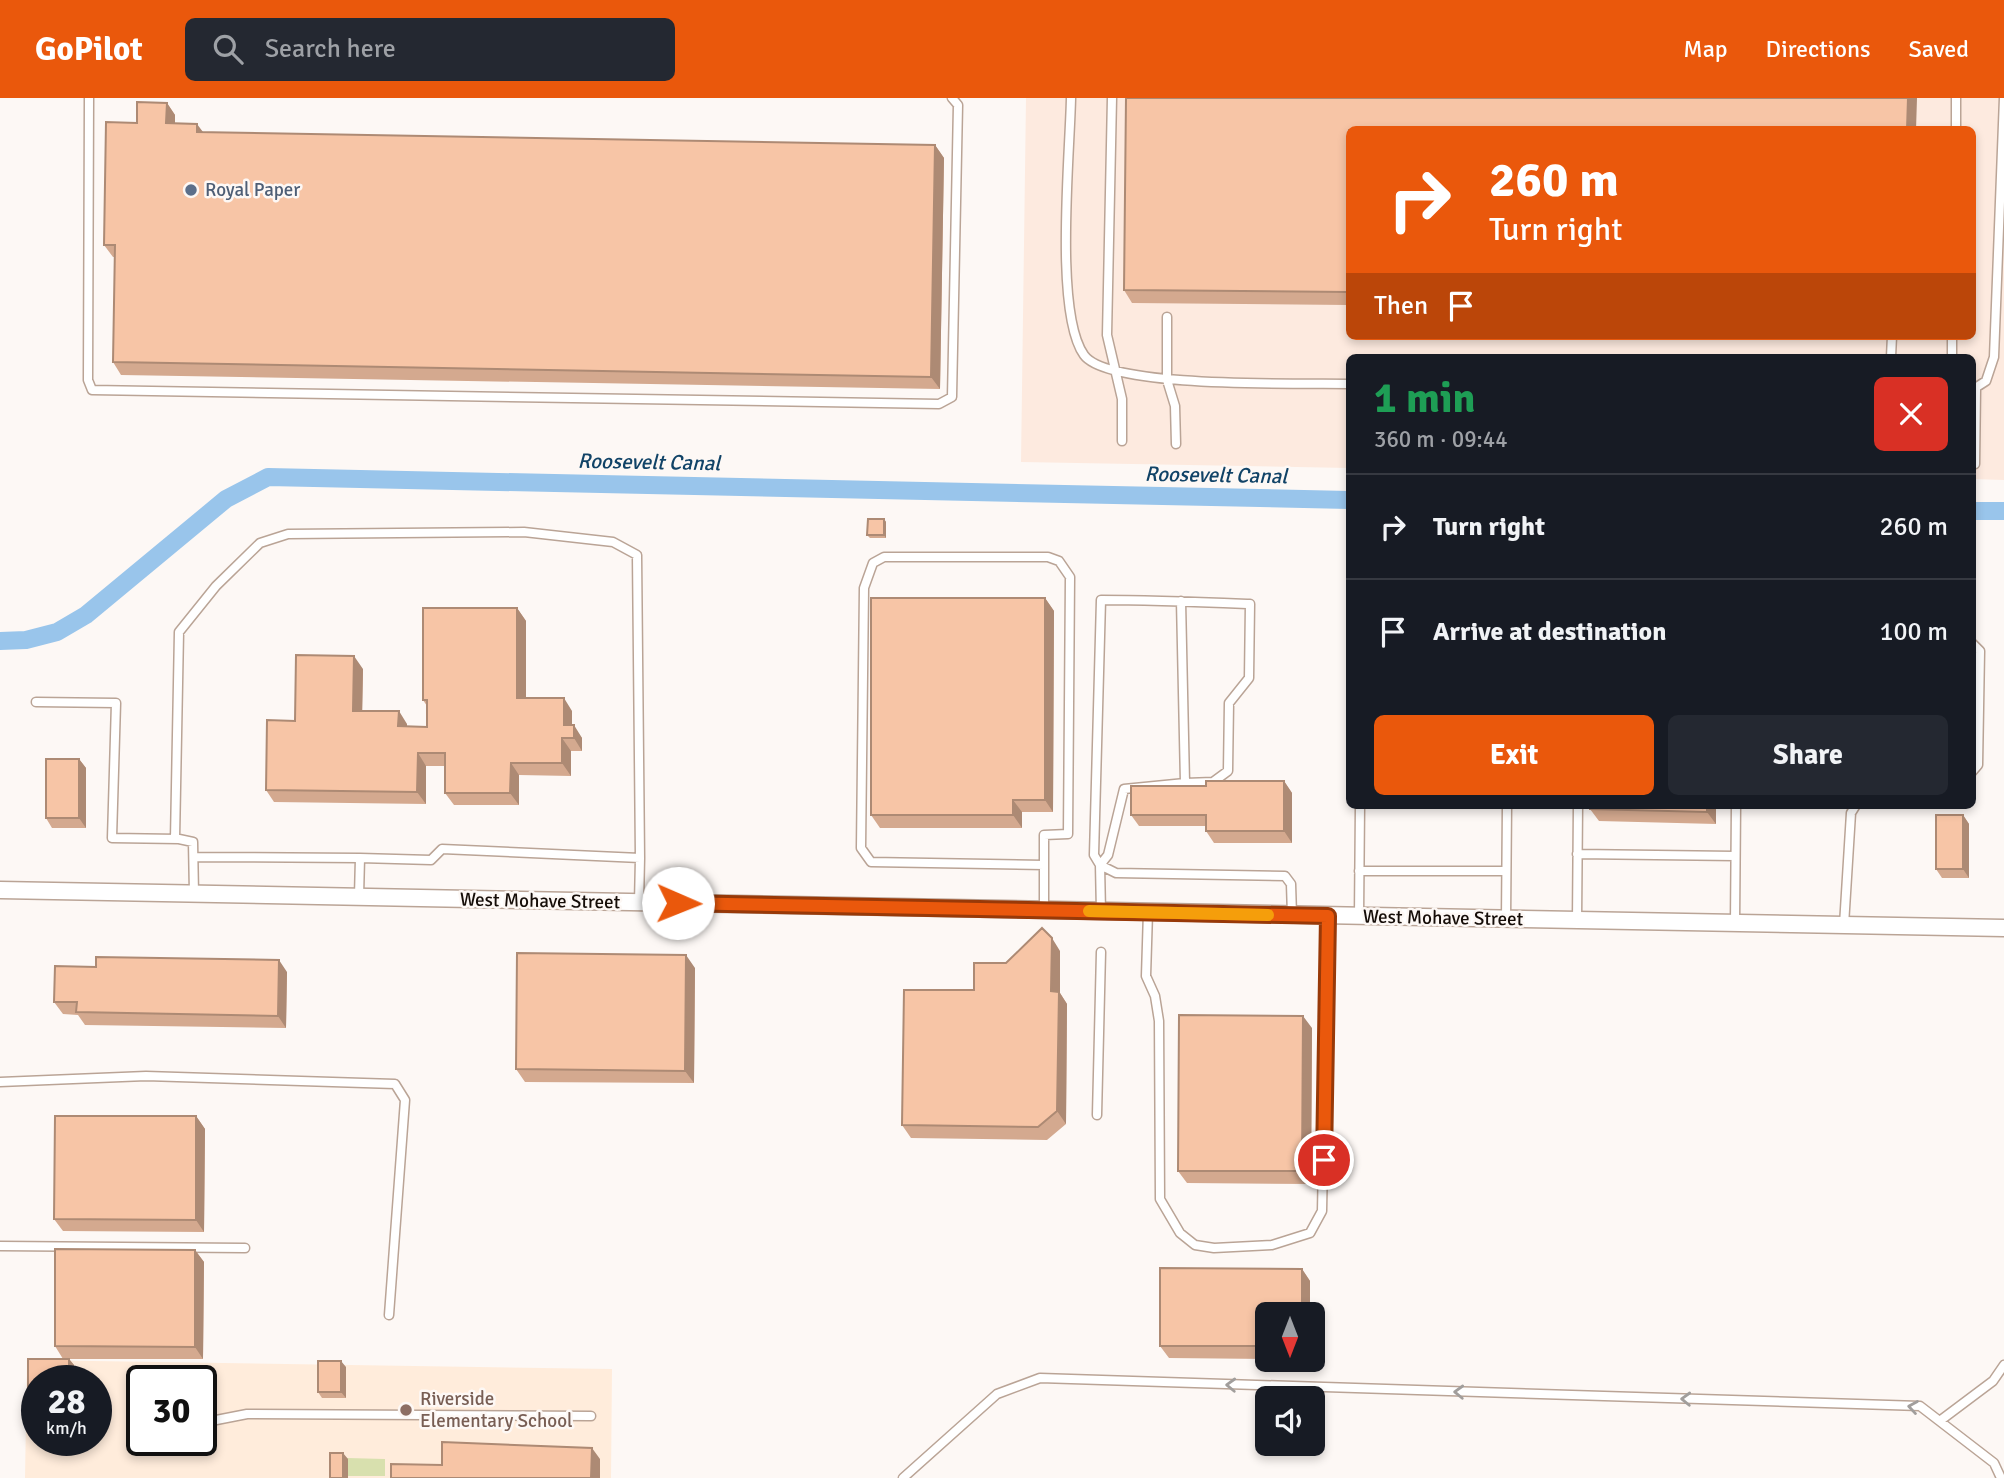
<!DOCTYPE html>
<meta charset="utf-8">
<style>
body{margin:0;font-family:Signika,sans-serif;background:#242831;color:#f1f3f6;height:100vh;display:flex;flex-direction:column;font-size:26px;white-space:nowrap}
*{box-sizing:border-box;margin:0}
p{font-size:23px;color:#9ea1a6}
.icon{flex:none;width:38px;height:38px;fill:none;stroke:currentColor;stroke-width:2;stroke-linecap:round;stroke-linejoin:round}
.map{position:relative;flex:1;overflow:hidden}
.side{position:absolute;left:1346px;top:256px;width:630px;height:455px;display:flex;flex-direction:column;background:#171b24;border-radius:10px;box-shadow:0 4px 10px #0003}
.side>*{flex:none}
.banner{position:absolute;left:1346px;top:28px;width:630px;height:214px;border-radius:10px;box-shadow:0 4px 10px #0003;background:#ea580c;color:#fff;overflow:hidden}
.needle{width:46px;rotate:180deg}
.buttons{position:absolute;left:1255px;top:1204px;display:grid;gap:14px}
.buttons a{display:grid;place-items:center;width:70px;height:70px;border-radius:10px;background:#171b24;box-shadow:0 4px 10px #0003;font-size:35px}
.speed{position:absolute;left:21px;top:1267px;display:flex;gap:14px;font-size:35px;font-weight:700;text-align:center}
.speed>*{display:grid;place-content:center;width:91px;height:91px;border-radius:50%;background:#171b24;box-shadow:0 4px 10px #0003;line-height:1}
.speed small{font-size:18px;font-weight:400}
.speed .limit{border:4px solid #111;border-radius:10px;background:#fff;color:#111}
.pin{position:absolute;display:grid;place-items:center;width:60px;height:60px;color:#fff;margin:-30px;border:4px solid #fff;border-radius:50%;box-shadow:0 2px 7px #0007}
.me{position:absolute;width:77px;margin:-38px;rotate:91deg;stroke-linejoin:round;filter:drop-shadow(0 0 5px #0008)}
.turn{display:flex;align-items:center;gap:24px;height:147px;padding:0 28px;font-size:32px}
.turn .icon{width:91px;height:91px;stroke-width:2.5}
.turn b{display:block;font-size:49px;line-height:60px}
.then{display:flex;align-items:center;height:66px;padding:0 28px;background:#0003;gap:14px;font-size:26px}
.round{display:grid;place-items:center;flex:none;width:74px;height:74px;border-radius:10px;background:#242831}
.head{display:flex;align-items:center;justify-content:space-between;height:119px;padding:0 28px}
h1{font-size:42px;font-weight:800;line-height:52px;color:#1e9e55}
.button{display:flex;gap:14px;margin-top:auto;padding:14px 28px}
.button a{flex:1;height:80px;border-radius:10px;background:#ea580c;color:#fff;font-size:28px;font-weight:800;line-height:80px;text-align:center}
.button a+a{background:#242831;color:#f1f3f6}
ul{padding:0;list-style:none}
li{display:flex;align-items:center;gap:21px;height:105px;padding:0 28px;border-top:2px solid #363941}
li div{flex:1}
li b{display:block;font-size:26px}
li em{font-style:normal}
header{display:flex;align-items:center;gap:42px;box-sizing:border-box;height:98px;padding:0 35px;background:#ea580c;color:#fff}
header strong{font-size:33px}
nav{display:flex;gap:38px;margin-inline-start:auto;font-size:24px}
.search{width:490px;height:63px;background:#242831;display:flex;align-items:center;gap:18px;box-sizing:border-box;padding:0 24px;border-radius:10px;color:#9ea1a6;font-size:26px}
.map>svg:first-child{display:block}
.built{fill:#fdeadf;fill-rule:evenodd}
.education{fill:#ffecdb;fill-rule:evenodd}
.green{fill:#d8e0ae}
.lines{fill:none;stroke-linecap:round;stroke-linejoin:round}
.canal{stroke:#99c5eb;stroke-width:18}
.service-casing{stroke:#baa496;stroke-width:11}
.minor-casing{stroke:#baa496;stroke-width:19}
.service{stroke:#fff;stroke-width:8}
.minor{stroke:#fff;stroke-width:16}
.wall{fill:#d4a98f}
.shaded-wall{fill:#ad8a74}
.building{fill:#f7c5a6;stroke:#ad8a74;stroke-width:2}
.oneway{stroke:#a19e9c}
.route-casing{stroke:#983908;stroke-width:18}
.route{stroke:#ea580c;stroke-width:12}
.slow{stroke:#f59e0b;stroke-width:12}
.service-dot{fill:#5c6f8a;stroke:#fdf8f5;stroke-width:2.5}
.education-dot{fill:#8d6e63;stroke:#fdf8f5;stroke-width:2.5}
.labels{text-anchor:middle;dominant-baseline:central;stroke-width:5;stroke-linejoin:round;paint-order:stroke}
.service-label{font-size:19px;fill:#4e5e75;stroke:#fdf8f5;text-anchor:start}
.street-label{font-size:19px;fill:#150d08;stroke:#fdf8f5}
.education-label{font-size:19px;fill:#785e54;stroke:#fdf8f5;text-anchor:start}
.water-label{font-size:21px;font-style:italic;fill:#114367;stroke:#fdf8f5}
</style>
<header>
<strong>GoPilot</strong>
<div class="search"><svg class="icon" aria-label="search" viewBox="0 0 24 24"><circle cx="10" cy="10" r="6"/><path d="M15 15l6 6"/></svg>Search here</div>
<nav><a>Map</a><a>Directions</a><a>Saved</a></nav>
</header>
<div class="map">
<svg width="2004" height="1380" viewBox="0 0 2004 1380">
<rect width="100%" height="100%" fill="#fdf8f5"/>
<path class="built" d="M1026,0h978v382l-32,-1v-122h-623v111l-328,-6zM1349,32h623v206h-623z"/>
<path class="education" d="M27,1262l585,9 -1,109h-586zM37,1283h59v59h-59zM142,1283h59v59h-59z"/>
<path class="green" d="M347,1360l38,1v17h-38z"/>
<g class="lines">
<path class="canal" d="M1972,413h32
M0,543l26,-1 31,-8 29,-17 140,-116 42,-22 1081,23"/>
<g class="service-casing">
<path id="service" d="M89,0l-1,282 4,10 847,14 13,-7 6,-292 -6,-7
M1071,0c-1,56 -17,215 13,257 24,34 219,28 265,29
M1112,0l-5,237 15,64v42
M1956,32v-32
M1167,219v63l8,26 1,38
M1891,259l1,-21
M1952,259v-21
M1972,292l14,-9 8,-24 10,-259
M1975,366l1,-76
M1181,503l4,182 28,-1 15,-11 1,-68 20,-25 1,-74c-50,-2 -99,-4 -149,-4l-7,255 6,10 16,8 169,3 6,8 1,31
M1972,545l8,8 -2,114 -6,7
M36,604l80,1 -4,135 67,1 14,3 1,52
M175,741l4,-207 37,-46 44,-43 28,-9 236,-2 89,10 24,13 3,303
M1577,756l158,2
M195,759l165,1
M1044,767l-173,-3 -10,-14 3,-260 9,-25 11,-6h164l11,4 11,16 -2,257 -24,1v75
M1359,773h147
M359,798l1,-38 71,2 11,-11 198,9 -1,45
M1101,814l-1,-47 8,-10 16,-66 61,-6
M1148,814l-2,64 9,20 4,25 1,178 20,34 15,12 19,3 58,-3 38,-12 12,-22 6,-295
M1359,818l1,-111
M1506,821l1,-114
M1577,822l1,-115
M1735,825l1,-118
M1844,827l7,-112 5,-8
M0,984l146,-6 249,8 10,16 -16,215
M1097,1017l4,-163
M0,1148l245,2
M1941,1322l52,-39 11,-16
M201,1325l46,-9 344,2
M176,1346l4,-4
M903,1380l94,-84 43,-16 880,28 74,57 7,15"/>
</g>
<g class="minor-casing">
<path id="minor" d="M0,792l2004,38"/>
</g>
<use href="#service" class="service"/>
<use href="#minor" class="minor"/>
</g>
<path class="wall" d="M167,5l8,12v8l28,9 732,13 9,13 -4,231 -819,-14 -8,-13 2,-105h-2l-9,-12 33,-122z
M1349,32v175l-217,-2 -8,-13z
M884,421l2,3v16h-16l-3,-3z
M1045,500l9,13 -1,201h-31v16h-142l-9,-13z
M517,510l9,13v77l46,13v14l10,13v13h-11v25l-52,-1v30h-65l-9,-12v-27h-19v38l-152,-2 -8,-12 29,-69 68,-52 -1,42 45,13v2l20,1v-21l-4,-6z
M79,661l7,9v60h-34l-6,-10z
M1284,683l8,12v50h-78l-8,-12v-5h-67l-8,-11 75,-29z
M1716,707v19l-117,-3 -9,-12z
M1963,717l6,9v54h-27l-6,-9z
M1060,853v42l7,11 -1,120 -19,16 -136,-2 -9,-13 72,-135z
M96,869l191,5 -1,56 -201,-3 -7,-10 -15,-1 -9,-12z
M695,870l-1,115 -169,-1 -9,-13z
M1312,930l-1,156 -124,-1 -9,-12z
M196,1018l9,13 -1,103 -141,-1 -9,-12z
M55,1151l140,1 9,12 -1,97h-134l5,6v16h-37v14h-4l-5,-6v-30h35l-8,-13z
M1302,1171l8,12 -43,33v45l-98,-1 -9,-12z
M346,1269v31h-24l-4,-6z"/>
<path class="shaded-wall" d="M1908,0h9l-1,32h-9z
M167,5l8,12v21l-9,-13z
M197,26l9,12 -9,-4z
M935,47l9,13 -4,231 -9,-12z
M884,421l2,3v16l-2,-3z
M1045,500l9,13 -1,201 -8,-12z
M517,510l9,13v89l-9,-12z
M354,558l9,13 -1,54 -9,-12z
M564,600l8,13v27l-8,-13z
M399,613l8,13v15l-9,-13z
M574,627l8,13v13l-8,-13z
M562,640l9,13v25l-9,-13z
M418,655l8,13v38l-9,-12z
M79,661l7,9v60l-7,-10z
M511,665l8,12v30l-9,-12z
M1284,683l8,12v50l-8,-12z
M1013,702l9,12v16l-9,-13z
M1707,707h9v19l-9,-12z
M1963,717l6,9v54l-6,-9z
M1052,840l8,13v42l7,11 -1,120 -9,-13 -6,-120z
M686,857l9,13 -1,115 -9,-12z
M279,862l8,12 -1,56 -8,-12z
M1303,918l9,12 -1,156 -9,-13z
M196,1018l9,13 -1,103 -8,-12z
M195,1152l9,12 -1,97 -8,-12z
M1302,1171l8,12v33h-8z
M69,1261l5,6v16h-5z
M341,1263l5,6v31l-5,-6z
M592,1350l8,11v19h-9z
M343,1355l5,6v19h-5z"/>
<path class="building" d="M1126,0h782l-1,32h-558v162l-225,-2z
M137,4l30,1 -1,20 31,1v8l738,13 -4,232 -818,-15 2,-117h-11l2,-123 31,1z
M868,421h16v16h-17z
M871,500h174v202h-32v15h-142z
M423,510h94v90h47v27h10v13h-12v25h-51l-1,30h-65v-40h-27l-1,39 -151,-2 1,-70 28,1 1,-66 58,1 -1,55h46l-1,15 29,1v-27h-4z
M46,661h33v59h-33z
M1206,683h78v50h-78v-16h-75v-29h75z
M1590,707h117v7l-117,-3z
M1936,717h27v54h-27z
M1042,830l10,10 -1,53 8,1 -2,119 -19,16 -136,-2 2,-135h70v-27h32z
M517,855l169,2 -1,116 -169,-2z
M96,859l183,3 -1,56 -202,-4 1,-10h-23l1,-36 41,1z
M1179,917l124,1 -1,155h-124z
M55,1018h141v104l-142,-1z
M55,1151l140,1v97l-140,-1z
M1160,1170l142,1v45h-35v32h-107z
M28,1261h41v22h-32v8h-9z
M318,1263h23v31h-23z
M442,1344l150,6 -1,30h-200v-14l51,1z
M330,1355h13v25h-13z"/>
<defs><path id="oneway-chevron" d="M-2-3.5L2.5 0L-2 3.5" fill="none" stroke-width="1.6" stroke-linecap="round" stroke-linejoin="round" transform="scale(1.75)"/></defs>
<g class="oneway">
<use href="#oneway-chevron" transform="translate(1231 1287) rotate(-178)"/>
<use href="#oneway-chevron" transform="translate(1459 1294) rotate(-178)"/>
<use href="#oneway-chevron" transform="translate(1686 1301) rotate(-178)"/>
<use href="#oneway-chevron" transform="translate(1913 1309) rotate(-171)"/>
</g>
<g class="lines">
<g class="route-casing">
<path id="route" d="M678,805l650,13 -4,244"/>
</g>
<use href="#route" class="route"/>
<path class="slow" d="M1089,813l179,4"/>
</g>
<circle class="service-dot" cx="191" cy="92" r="7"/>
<circle class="education-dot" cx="406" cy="1312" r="7"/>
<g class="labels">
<g class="service-label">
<text x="205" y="92">Royal Paper</text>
</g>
<g class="street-label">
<text transform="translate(540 803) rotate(1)">West Mohave Street</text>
<text transform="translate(1443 820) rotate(1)">West Mohave Street</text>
</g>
<g class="education-label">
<text x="420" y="1301">Riverside<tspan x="420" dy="22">Elementary School</tspan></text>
</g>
<g class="water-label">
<text transform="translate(649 364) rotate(1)">Roosevelt Canal</text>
<text transform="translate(1216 377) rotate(1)">Roosevelt Canal</text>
</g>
</g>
</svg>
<div class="buttons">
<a><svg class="needle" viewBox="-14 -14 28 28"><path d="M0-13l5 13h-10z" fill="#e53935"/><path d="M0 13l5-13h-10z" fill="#9ea1a6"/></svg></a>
<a><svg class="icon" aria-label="sound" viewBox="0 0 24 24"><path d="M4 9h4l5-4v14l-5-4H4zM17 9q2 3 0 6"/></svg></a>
</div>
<div class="speed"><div>28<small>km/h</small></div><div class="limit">30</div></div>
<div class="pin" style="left:1324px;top:1062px;background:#d93025"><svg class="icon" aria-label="arrive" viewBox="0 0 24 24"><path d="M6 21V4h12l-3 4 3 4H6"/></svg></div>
<svg class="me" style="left:678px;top:805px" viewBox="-20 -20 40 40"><circle r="19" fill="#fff"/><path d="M0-13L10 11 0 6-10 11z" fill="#ea580c"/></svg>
<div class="banner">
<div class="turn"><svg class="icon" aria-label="right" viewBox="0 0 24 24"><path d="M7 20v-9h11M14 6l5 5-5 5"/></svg><div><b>260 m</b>Turn right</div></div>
<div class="then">Then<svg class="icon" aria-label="arrive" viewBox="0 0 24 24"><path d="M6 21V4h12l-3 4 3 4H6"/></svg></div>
</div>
<section class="side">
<div class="head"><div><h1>1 min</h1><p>360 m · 09:44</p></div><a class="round" style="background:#d93025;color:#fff"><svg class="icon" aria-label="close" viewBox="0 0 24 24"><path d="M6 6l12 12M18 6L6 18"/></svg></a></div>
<ul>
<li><svg class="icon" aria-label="right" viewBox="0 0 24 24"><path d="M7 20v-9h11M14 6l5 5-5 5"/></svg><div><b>Turn right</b></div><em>260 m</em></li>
<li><svg class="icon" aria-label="arrive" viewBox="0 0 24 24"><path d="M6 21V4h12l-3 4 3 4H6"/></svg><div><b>Arrive at destination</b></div><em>100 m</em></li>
</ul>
<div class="button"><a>Exit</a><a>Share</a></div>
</section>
</div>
